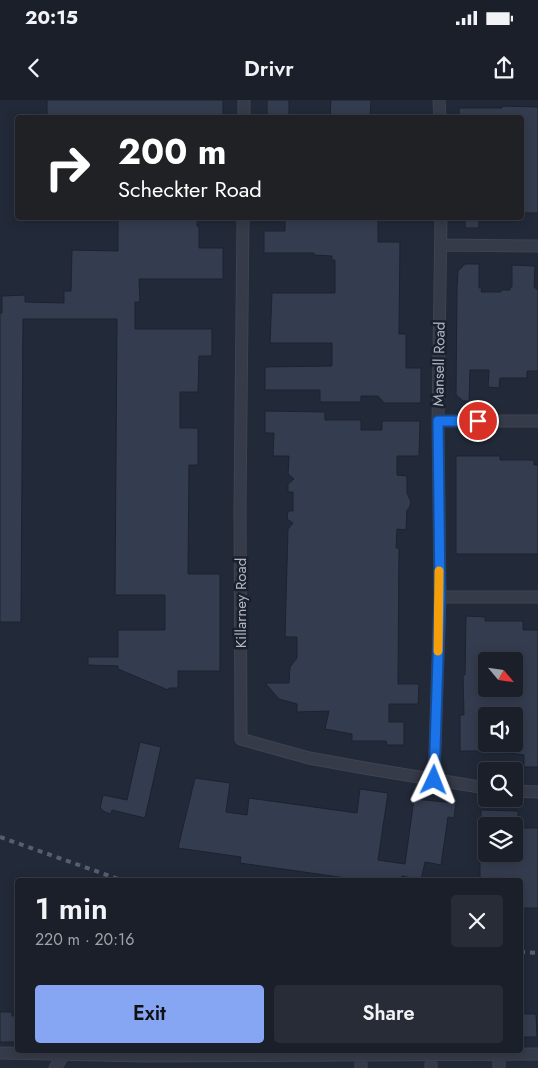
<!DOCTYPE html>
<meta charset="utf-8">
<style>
body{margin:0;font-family:Jost,sans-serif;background:#272c36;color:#f1f3f6;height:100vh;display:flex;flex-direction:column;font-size:19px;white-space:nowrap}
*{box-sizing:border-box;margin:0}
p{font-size:16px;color:#9fa2a8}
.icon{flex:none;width:28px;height:28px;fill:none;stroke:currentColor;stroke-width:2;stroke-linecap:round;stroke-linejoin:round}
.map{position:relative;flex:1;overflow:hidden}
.panel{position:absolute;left:15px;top:778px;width:508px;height:175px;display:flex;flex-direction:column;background:#1a1f2a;border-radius:5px;box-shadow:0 2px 12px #0003,0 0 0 1px #383d47}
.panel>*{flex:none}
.top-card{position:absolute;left:15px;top:15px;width:509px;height:105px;border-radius:5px;box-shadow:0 2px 12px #0003,0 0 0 1px #383d47;background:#202124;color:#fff;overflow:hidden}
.needle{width:32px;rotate:119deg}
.tools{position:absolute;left:478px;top:552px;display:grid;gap:10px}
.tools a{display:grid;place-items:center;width:45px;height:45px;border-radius:5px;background:#1a1f2a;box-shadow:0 2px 12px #0003,0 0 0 1px #383d47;font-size:25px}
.pin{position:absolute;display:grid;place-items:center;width:42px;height:42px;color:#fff;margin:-21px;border:2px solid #fff;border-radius:50%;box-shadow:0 1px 5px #0007}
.me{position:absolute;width:55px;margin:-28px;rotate:2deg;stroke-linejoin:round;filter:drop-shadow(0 0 4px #0008)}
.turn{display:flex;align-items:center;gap:18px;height:105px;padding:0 20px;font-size:22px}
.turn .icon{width:65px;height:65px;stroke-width:2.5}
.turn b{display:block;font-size:35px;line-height:42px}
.round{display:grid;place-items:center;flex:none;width:52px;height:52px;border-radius:5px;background:#272c36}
.summary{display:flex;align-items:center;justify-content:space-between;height:85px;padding:0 20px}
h1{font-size:30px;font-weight:600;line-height:38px}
.cta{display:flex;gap:10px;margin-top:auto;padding:10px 20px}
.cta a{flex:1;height:58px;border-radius:5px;background:#86a5f3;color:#111;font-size:20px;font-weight:600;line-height:58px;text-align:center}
.cta a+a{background:#272c36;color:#f1f3f6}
.status{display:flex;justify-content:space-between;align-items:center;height:35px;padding:0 25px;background:#1a1f2a;direction:ltr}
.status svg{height:14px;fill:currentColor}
header{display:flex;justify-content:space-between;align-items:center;height:65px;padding:0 20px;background:#1a1f2a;font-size:22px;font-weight:600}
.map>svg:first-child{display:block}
.building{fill:#343c4f;stroke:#1d222f;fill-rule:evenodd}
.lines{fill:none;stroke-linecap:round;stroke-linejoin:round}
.street-casing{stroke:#3e4452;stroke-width:13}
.street{stroke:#353b48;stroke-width:11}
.rail{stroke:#575f6f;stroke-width:4;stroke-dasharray:5 5;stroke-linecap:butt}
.route-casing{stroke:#114b97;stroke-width:12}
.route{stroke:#1a73e8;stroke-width:9}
.slow{stroke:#f59e0b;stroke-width:9}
.labels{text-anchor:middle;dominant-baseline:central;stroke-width:5;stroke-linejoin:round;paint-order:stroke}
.street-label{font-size:15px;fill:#b0b6c5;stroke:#1b202d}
</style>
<div class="status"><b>20:15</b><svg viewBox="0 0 49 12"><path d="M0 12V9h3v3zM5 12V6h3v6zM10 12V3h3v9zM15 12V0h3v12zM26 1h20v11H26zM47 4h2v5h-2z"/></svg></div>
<header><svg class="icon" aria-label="back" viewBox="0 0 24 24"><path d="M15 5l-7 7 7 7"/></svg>Drivr<svg class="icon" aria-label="share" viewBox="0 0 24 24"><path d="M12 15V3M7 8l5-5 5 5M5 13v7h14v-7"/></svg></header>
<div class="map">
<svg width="538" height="968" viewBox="0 0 538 968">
<rect width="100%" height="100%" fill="#222938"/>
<path class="building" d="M47,0h176v18h-176z
M267,0h22v18h-22z
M331,0h40l-1,18h-40z
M502,6l36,1v106h-17v-95h-62v-10h43z
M118,118h79v8h2v22h24v31h-84l1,23h-5v27h77v27h-13l-1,36h-18v36h18v37h-9l-1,109h32v97h-42v17h-9l-1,2 -50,-21v-3l-30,-1v-8h30v-27h47v-35h-50l2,-276h-94l-2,303h-21v-309h2v-17l23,-1v7l39,1v-12h7l1,-41 46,1z
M285,118h93v24h22l-1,92h7v34h15v35h-37l-6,-7h-17v6h-41v-12h-55v-23l67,-1v-23h-62l2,-50h63v-33h-3v-4l-18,-1v-2h-50v-22h21z
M465,118h14v10h-14z
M465,164h14v24h3l-1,4h20v-2h9v-3h2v-22l23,1 -1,21 4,3v81h-11v7h-27l-1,10 -11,-1 1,-17h-19l-1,31h-6l-7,-6 1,-108 1,-16z
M265,311l60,1v8h36v10h21v-9h38l-1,35h-22v19l10,1v17l4,9 -2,7 -2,1 -1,20 -9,-1 -1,19h3l-1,136h21l-1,20h-29v18h15v23h-17l-1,-4h-34v-7l-27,-5 4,-18 -32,1v-8l-18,-5 -14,-16h24l1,-16 7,-9v-21h-12l3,-108 5,-6 -6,-4 1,-8h5v-19h-5v-8l6,-5 -6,-5 1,-18h-16l1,-23h-9z
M456,356h44v4h34v5h4v89h-82z
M466,516l19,1v4h38v9h15v137h-14v-12l-38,-5v1h-26v-36h4l-1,-40h2zM486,561h28v3h9v20h-8v5h-29zM486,616h28v28h-28z
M140,642l21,5 -16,71 -33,-8 -1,4 -6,-2 -5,-4 3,-13 24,5z
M195,678l35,5 -4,29 21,3 2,-17 108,15 3,-24 28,4 -10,67 27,4 9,-65 42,4 -2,15 -6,-1 -7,48 -16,-3 -4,18 -19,-4 -1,4h-41l-120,-17 1,-6 -63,-9z
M481,710l37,1v15h-37z
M514,728h24v80h-18v-28h-40v-26h34z
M0,912h12v4h6l-1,26h-17z
M521,914h15l1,23h-17z"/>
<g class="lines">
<g class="street-casing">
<path id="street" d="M439,0l1,18
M244,18v-18
M243,118l-3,290 1,231 68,19 61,11 116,19
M441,145l97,1
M438,321h100
M440,497h98
M434,680l6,-183 -2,-176 3,-203
M514,691l24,1
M0,953l144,3 394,-2
M361,955v13
M431,955v13
M499,955v13
M55,968l8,-12"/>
</g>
<use href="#street" class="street"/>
<path class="rail" d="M0,737l121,43
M520,852l18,1"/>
</g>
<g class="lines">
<g class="route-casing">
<path id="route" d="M434,680l6,-183 -2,-176h40"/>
</g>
<use href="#route" class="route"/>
<path class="slow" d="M438,551l1,-80"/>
</g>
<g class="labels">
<g class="street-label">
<text transform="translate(439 264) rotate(-89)">Mansell Road</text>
<text transform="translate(241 503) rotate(-90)">Killarney Road</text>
</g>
</g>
</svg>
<div class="tools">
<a><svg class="needle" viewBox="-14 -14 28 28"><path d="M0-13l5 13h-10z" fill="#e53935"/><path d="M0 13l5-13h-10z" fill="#9fa2a8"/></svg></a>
<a><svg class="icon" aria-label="sound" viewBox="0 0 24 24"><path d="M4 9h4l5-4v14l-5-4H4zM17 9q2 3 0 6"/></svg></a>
<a><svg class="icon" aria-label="search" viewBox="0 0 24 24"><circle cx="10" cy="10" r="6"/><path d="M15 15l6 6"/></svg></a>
<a><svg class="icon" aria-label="layers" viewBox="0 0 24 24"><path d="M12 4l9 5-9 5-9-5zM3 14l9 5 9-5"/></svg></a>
</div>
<div class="pin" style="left:478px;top:321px;background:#d93025"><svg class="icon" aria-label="arrive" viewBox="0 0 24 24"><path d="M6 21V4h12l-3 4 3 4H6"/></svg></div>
<svg class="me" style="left:434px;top:680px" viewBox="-20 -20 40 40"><path d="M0-17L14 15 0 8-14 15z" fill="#1a73e8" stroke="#fff" stroke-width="4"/></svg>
<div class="top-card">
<div class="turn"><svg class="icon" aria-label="right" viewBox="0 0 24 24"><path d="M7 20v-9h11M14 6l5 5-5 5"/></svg><div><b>200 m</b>Scheckter Road</div></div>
</div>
<section class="panel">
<div class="summary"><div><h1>1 min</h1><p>220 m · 20:16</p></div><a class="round"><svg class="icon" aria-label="close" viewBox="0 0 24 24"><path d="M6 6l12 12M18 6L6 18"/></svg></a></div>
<div class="cta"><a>Exit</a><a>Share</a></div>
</section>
</div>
